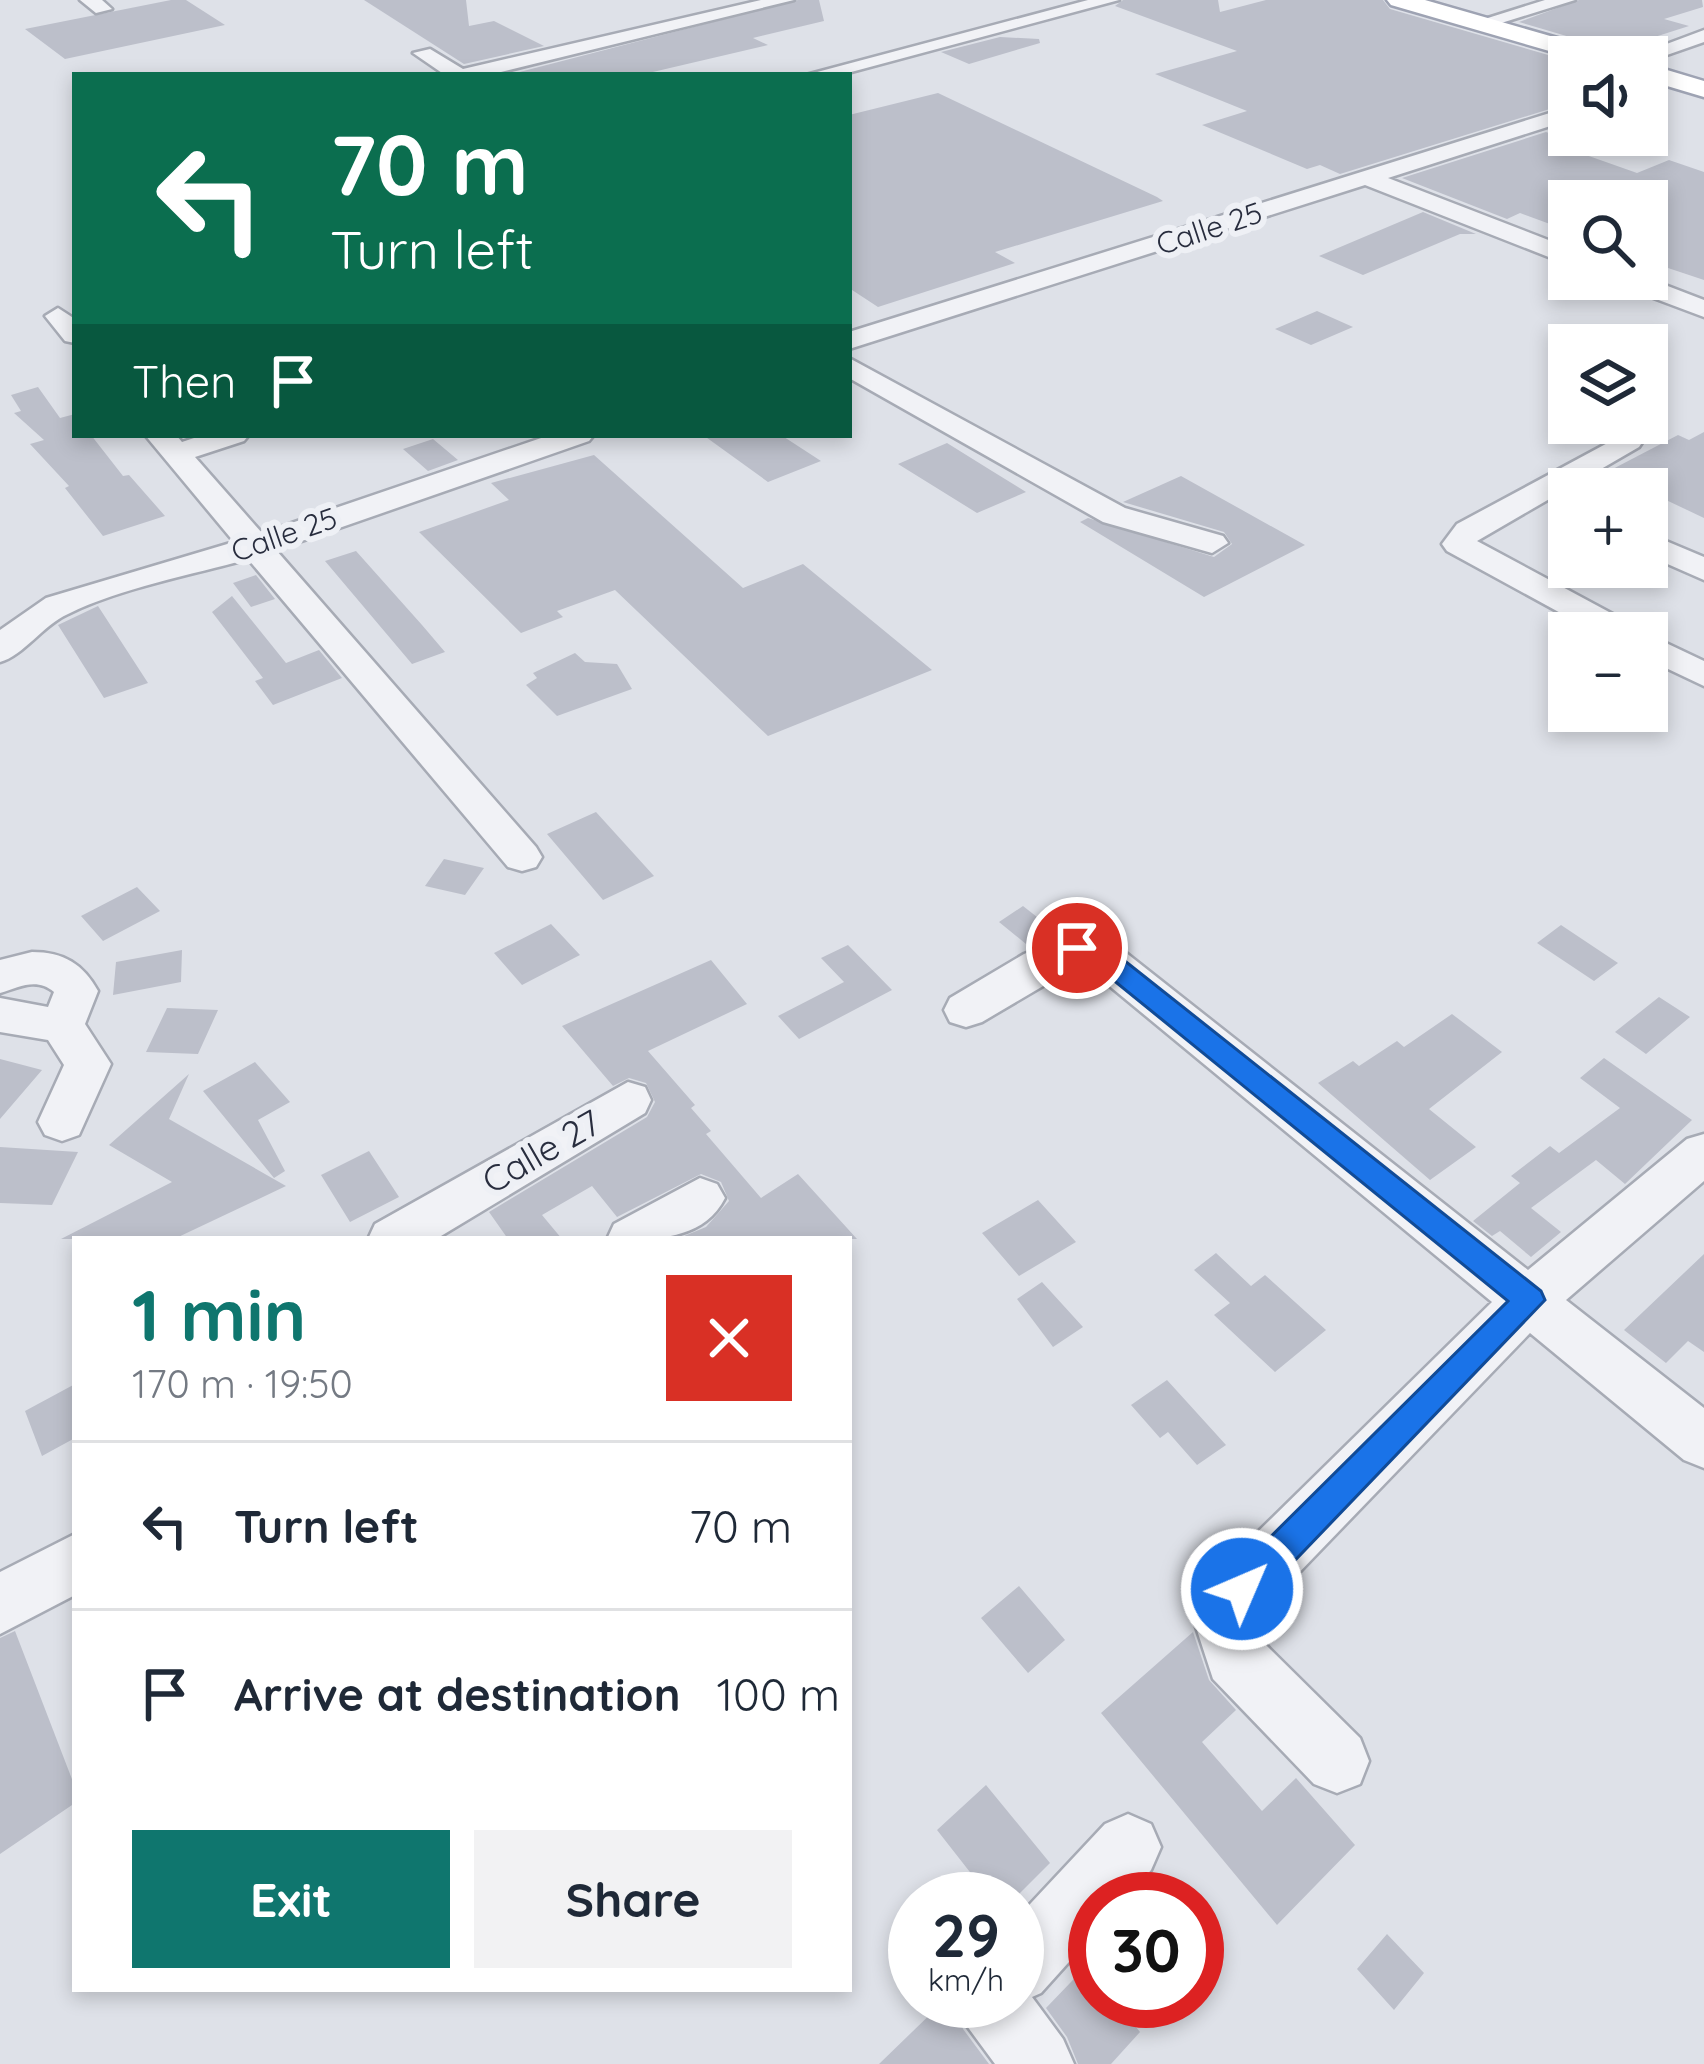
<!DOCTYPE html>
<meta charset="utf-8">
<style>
body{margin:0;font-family:Quicksand,sans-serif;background:#f2f2f3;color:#1f2937;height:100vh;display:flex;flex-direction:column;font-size:45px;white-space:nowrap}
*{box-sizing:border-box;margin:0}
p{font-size:39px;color:#747a83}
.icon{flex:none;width:66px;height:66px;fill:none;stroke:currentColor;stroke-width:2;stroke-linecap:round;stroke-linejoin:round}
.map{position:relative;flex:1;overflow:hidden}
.sheet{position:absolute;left:72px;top:1236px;width:780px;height:756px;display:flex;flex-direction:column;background:#fff;border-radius:0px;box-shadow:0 6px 18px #0003}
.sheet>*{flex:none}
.banner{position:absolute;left:72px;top:72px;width:780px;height:366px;border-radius:0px;box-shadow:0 6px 18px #0003;background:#0b6e4f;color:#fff;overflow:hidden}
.controls{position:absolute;left:1548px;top:36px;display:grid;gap:24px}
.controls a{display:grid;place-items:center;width:120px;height:120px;border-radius:0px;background:#fff;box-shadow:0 6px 18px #0003;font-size:60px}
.speed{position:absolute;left:888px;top:1872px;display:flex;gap:24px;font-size:60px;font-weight:700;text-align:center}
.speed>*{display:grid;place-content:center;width:156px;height:156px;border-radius:50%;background:#fff;box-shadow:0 6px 18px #0003;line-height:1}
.speed small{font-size:30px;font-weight:400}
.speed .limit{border:18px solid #d22;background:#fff;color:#111}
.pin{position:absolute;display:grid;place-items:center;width:102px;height:102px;color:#fff;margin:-51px;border:6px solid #fff;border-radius:50%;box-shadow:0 3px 12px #0007}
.me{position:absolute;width:132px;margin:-66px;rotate:45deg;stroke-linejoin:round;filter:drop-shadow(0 0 9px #0008)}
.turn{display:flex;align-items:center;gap:42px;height:252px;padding:0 60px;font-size:54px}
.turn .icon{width:156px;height:156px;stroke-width:2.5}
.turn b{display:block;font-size:84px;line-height:102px}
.then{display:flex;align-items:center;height:114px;padding:0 60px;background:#0003;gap:24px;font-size:45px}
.round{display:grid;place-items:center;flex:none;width:126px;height:126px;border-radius:0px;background:#f2f2f3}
.overview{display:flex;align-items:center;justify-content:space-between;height:204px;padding:0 60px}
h1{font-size:72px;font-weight:700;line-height:90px;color:#0f766e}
.action{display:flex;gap:24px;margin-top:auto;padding:24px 60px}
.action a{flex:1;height:138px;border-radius:0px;background:#0f766e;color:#fff;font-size:48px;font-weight:700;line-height:138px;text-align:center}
.action a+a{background:#f2f2f3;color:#1f2937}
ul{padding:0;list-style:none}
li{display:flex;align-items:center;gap:36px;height:168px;padding:0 60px;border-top:3px solid #e0e1e3}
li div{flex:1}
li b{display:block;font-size:45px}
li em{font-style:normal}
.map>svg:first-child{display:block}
.building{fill:#bcbfca}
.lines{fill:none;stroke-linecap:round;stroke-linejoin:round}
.minor-casing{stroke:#a7abb5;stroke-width:5}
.major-casing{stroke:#9ea3b3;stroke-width:5}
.minor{fill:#f1f2f6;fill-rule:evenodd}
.major{fill:#fff;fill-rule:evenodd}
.route{fill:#1a73e8;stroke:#114b97;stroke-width:3}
.labels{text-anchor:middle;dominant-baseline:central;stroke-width:12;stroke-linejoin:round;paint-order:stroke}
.far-street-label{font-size:30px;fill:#282d3e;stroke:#eef0f5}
.street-label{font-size:36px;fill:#282d3e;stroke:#eef0f5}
</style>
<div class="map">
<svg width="1704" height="2064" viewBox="0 0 1704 2064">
<rect width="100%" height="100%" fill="#dee1e8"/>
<path class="building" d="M171,0h15l39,25 -160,34 -40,-30z
M364,0h102l3,26 25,-5 50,25 -80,18z
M798,0h21l5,21 -71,17 15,7 -128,30h-132z
M1123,0h95l2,12 46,-12h117l7,9 179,52v42l-229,71 -20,-9 -13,4 -105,-44 45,-14 -92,-37 82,-23 -122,-45z
M1579,0h123l1,7 -39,12 25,7 -75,24 -95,-28z
M1000,37l39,2 1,4 -71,21 -28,-12z
M938,93l219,104 6,4 -168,51 20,11 -137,44 -29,-19v-173z
M1546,132l23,8v9l68,24 32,-13 35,12v108l-57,-19v-60h-78v30l-49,-18 -13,6 -105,-41z
M1423,212l53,22h-16l-97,41 -44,-19z
M1317,311l36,16 -42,18 -36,-16z
M38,387l22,31 15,-4v21h16l32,41 6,-1 36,41 -62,20 -38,-48 4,-2 -39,-42 14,-4 -30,-27 7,-2 -10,-16z
M1704,432v86l-97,-46 71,-37 11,5z
M703,435h78l40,26 -53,21z
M433,439l25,21 -30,11 -25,-22z
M947,443l45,28 34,21 -49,21 -79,-49z
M594,455l149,133 60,-24 129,106 -164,66 -153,-146 -58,21 6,6 -42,16 -102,-101 90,-32 -18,-17z
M1181,476l124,69 -101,52 -124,-75 8,-4 126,39 18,-13 -8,-12 -101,-30z
M356,551l66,74 23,27 -33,12 -87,-103z
M256,575l19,24 -24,8 -18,-24z
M232,596l54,67 33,-13 23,28 -69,27 -18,-24 8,-3 -51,-66z
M98,606l50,77 -44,15 -46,-73z
M575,653l10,9 32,2 15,25 -75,27 -31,-31 11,-7 -4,-5z
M596,812l58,64 -51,24 -56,-66z
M444,859l40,9 -19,27 -40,-9z
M137,887l23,24 -57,30 -22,-25z
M1023,906l28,22 -25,16 -27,-22z
M551,924l29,31 -58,30 -28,-32z
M1561,925l57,38 -24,18 -57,-38z
M848,945l44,45 -93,49 -21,-23 66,-34 -23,-24z
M182,950l-1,32 -68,13 3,-33z
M711,960l36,44 -99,47 47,54 -4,3 20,23 -5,3 55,64 37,-24 59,65h-180l29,-12 23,-26 -8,-19 -20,-8 -84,43 -25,-31 -50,29 20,24h-54l-19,-27 158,-95 8,-15 -9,-19 -17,-5 -16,8 -51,-60z
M1659,997l31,20 -44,37 -31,-22z
M167,1008l51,2 -20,44 -52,-2z
M1452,1014l50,38 -73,57 47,38 -46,33 -112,-97 35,-22 6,5 38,-25 7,6z
M1604,1058l88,62 -67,64 -29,-24 -65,48 30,24 -30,25 -31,-26 -8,5 -19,-15 47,-38 -9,-7 39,-30 9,7 61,-45 -40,-30z
M0,1059l42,11 -42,49z
M255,1062l35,40 -32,18 27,51 -11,7 -71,-87z
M189,1074l-20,45 117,67 -112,53h-113l111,-57 -63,-37z
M0,1147l78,5 -26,53 -52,-2z
M369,1151l30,46 -49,25 -29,-47z
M1038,1200l38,42 -57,34 -37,-43z
M1216,1253l35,33 14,-11 61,55 -51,42 -61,-57 16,-12 -36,-33z
M1704,1254v98l-16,-11 -22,22 -42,-33z
M1042,1282l41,45 -30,20 -36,-48z
M1167,1380l59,65 -29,20 -29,-33 -8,6 -29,-33z
M75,1384v54l-33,18 -17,-45z
M1019,1586l46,54 -37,33 -47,-55z
M15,1631l60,156v16l-75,51v-216z
M1193,1632l16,48 27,30 -34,32 60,69 34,-33 59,67 -78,80 -176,-212z
M986,1785l64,78 -36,36h-23l-54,-69z
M1387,1934l37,39 -30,37 -37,-41z
M1095,1957v44h20l25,31 -29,32h-33l-11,-27 -21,-29z
M944,2001h9l10,28 26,35h-110z"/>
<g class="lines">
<g class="minor-casing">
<path id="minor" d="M80,0h22l10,9 -16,4z
M761,0h33l-305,75h-44l-32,-22 17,-4 33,20z
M1088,0h31l-279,75h-34z
M1545,0h30l-93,29 -10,-6z
M1704,30v12l-57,20v-5h-15z
M1569,107v13l-181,58 181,70v17l-204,-80 -516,164v-17z
M1647,278l57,22v17l-88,-33 -4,-5z
M58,308l17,11v24l-10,-2 -20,-25z
M849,358l276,150 98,28 5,7 -16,10 -109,-31 -254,-144z
M1628,432l15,9 -4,6 -162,94 158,85 5,7h-43l-150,-82 -5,-7 15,-20z
M145,435h31l6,7 21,-7h46l-5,6 -49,16 67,76 288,-98h44l-5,6 -313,109 260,297 6,10 -6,10 -14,4 -14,-4 -260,-308c-56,16 -128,29 -180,55 -25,11 -45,42 -68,48v-32l46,-32 188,-56z
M1647,533l57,24v23l-57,-25z
M1647,634l57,27v25l-57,-27z
M1077,933l48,19 403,318 159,-131 17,-5v47l-138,119 138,108v60l-20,-8 -154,-127 -267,277 -7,16 4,13 100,99 9,23 -9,23 -23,9 -23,-9 -101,-105 -18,-55 26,-56 271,-266 -397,-328 -18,-8 -95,56 -16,5 -16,-5 -6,-12 6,-12 74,-44z
M32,952c32,0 51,12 66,39l-13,33 26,40 -32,71 -17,6 -17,-6 -7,-13 26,-57 -16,-25 -48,-8v-34l48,9 6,-15c-17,-15 -35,-5 -54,1v-33z
M628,1082l17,5 6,13 -6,13 -209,126h-68l7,-15z
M700,1178l17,6 8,14c-23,45 -75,41 -118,41l7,-15z
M75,1534v61l-75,39v-62z
M1128,1814l23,10 10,23 -10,23 -25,29h-31v34l-54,60 -9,4 31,42 11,25h-79l-28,-38 -10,-25h60v-83l88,-94z"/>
</g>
<g class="major-casing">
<path id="major" d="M1387,0h38l181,52 4,5h-40l-179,-52z
M1647,64l57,17v16l-57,-17z"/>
</g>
<use href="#minor" class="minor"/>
<use href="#major" class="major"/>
</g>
<path class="route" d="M1077,939l43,18 421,334 4,9 -290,302 -13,5 -12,-5 -6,-13 6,-12 278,-276 -407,-331 -33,-15 -4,-7 4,-6z"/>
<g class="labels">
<g class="far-street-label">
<text transform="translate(1209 228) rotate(-18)">Calle 25</text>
<text transform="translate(284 534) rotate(-19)">Calle 25</text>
</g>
<g class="street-label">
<text transform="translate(541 1151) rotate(-30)">Calle 27</text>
</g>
</g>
</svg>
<div class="controls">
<a><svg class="icon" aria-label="sound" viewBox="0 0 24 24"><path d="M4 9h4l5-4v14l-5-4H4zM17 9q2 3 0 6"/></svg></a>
<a><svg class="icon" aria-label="search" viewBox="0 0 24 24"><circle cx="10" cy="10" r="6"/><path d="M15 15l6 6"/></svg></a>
<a><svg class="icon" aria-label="layers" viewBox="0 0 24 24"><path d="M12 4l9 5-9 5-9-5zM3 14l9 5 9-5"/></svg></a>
<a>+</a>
<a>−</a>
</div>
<div class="speed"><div>29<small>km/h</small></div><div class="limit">30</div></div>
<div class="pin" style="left:1077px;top:948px;background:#d93025"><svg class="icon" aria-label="arrive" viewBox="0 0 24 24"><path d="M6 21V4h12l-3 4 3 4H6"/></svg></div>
<svg class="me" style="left:1242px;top:1589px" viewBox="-20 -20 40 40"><circle r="17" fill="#1a73e8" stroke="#fff" stroke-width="3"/><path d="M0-11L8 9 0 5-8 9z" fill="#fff"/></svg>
<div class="banner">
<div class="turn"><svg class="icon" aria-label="left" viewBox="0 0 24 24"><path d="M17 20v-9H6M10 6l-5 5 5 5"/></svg><div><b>70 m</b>Turn left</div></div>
<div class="then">Then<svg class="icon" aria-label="arrive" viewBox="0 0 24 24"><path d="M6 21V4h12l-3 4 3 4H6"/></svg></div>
</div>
<section class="sheet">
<div class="overview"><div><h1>1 min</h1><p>170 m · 19:50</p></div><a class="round" style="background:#d93025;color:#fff"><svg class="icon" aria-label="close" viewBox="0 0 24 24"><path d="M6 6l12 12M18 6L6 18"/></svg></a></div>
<ul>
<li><svg class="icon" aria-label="left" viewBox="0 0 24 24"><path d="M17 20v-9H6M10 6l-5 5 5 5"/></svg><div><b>Turn left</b></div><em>70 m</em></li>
<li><svg class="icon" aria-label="arrive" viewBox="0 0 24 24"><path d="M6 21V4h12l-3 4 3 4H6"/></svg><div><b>Arrive at destination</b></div><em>100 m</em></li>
</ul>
<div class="action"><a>Exit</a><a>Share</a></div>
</section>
</div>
